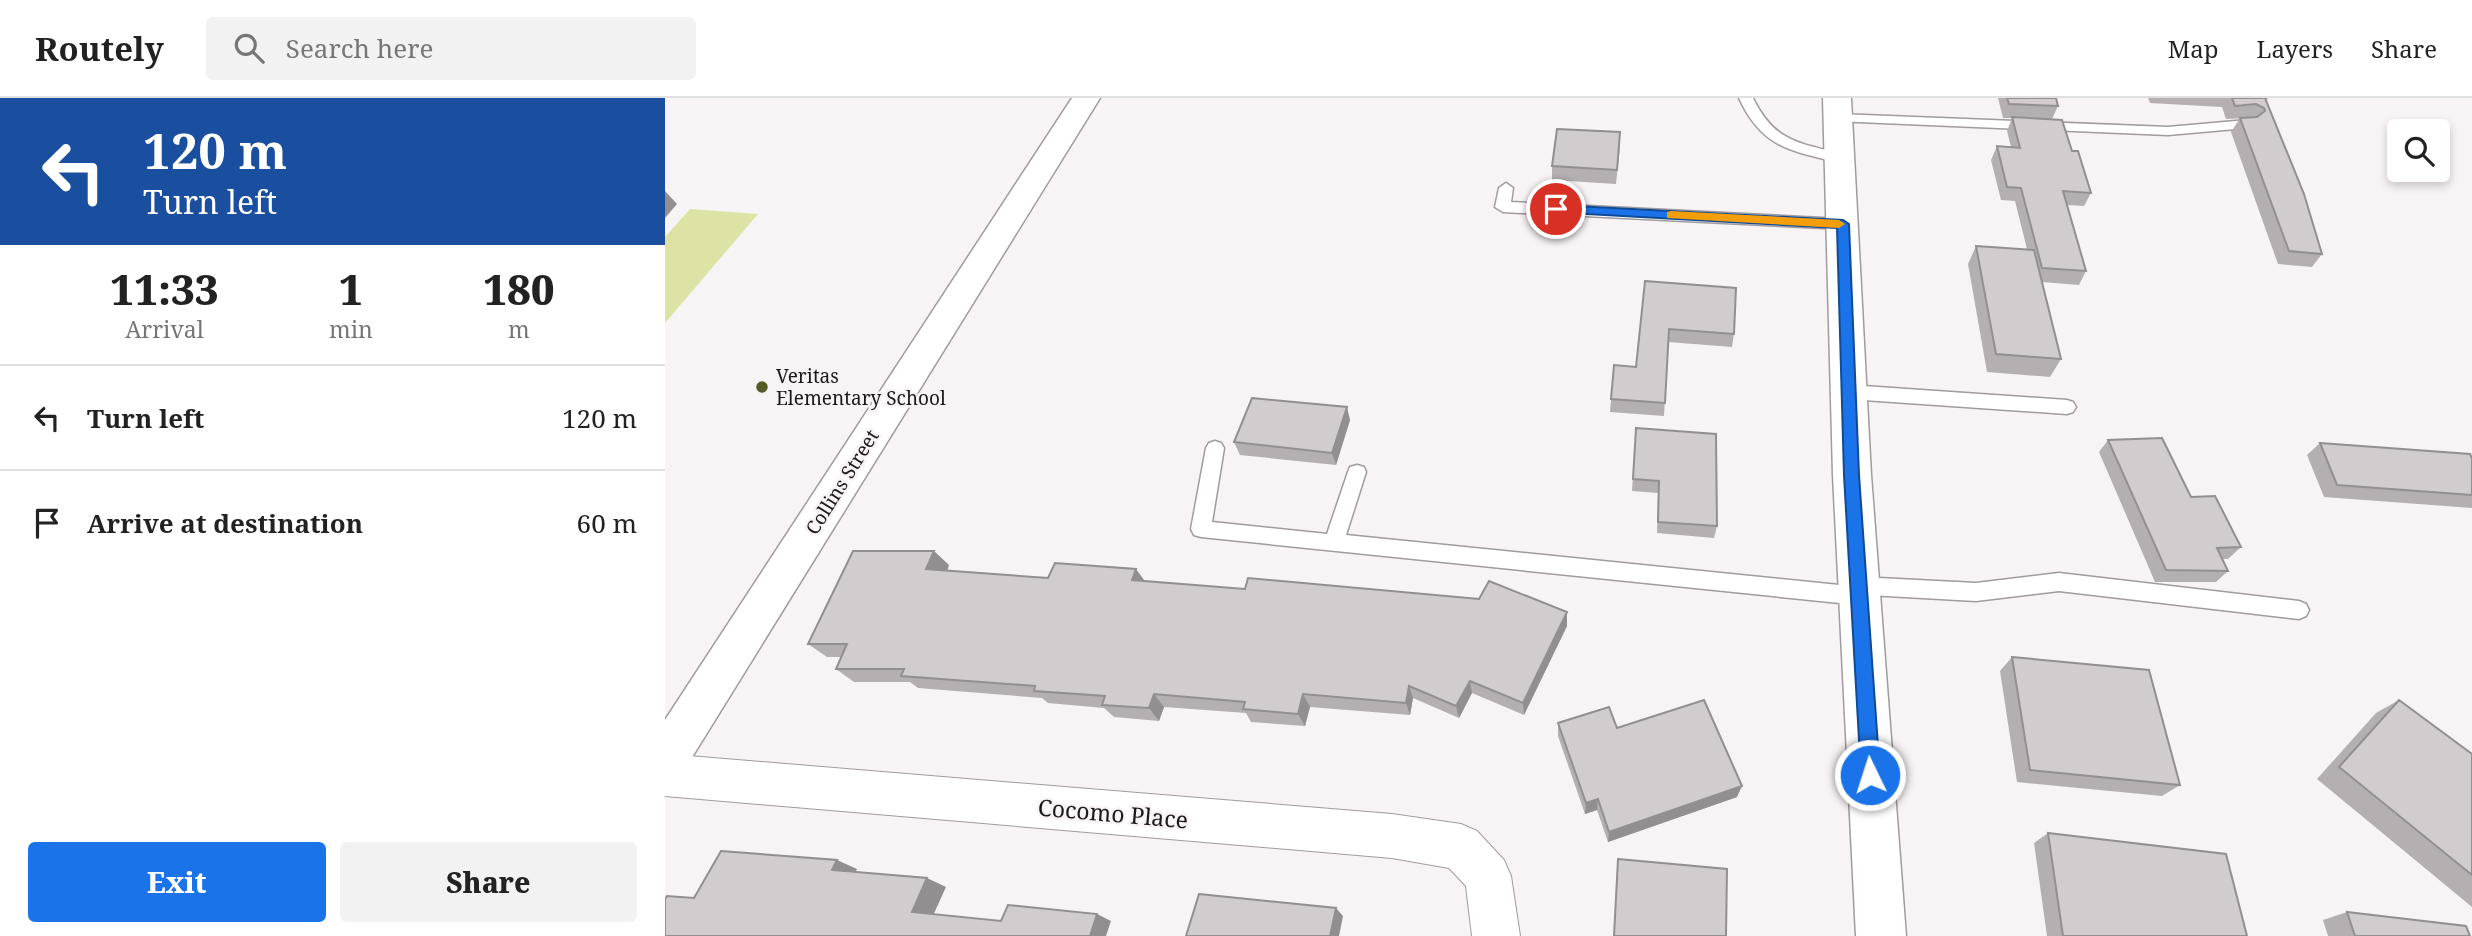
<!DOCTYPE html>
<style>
body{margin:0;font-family:"Noto Serif",serif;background:#f2f2f2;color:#222;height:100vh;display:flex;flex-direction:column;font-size:26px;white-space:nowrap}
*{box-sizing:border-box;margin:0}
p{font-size:23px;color:#767676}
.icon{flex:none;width:38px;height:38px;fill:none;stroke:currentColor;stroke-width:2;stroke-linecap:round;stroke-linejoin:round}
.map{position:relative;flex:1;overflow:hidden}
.panel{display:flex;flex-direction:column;background:#fff;width:665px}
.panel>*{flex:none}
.banner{background:#1a4fa0;color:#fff;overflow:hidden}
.tools{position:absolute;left:1722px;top:21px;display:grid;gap:14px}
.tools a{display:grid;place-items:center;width:63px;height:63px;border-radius:7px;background:#fff;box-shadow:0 4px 10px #0003;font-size:35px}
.pin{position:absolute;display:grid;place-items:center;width:60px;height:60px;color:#fff;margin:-30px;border:4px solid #fff;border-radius:50%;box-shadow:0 2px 7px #0007}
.me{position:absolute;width:77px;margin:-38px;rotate:356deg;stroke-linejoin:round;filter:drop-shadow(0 0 5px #0008)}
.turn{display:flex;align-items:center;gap:24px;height:147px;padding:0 28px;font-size:32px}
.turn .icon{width:91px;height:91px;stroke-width:2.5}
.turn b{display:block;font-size:49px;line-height:60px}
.eta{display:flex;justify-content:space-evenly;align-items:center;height:119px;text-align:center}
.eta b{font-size:42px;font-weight:800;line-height:49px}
.cta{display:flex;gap:14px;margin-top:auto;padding:14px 28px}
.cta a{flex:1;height:80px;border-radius:7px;background:#1a73e8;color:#fff;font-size:28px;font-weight:800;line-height:80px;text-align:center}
.cta a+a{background:#f2f2f2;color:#222}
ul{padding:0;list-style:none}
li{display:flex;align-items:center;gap:21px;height:105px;padding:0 28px;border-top:2px solid #e0e0e0}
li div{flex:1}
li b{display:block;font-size:26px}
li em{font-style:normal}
header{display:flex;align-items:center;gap:42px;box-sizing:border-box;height:98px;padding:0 35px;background:#fff;border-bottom:2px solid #e0e0e0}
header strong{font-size:33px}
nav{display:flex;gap:38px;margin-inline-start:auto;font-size:24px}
.search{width:490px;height:63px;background:#f2f2f2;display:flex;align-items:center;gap:18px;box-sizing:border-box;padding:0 24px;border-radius:7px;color:#767676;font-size:26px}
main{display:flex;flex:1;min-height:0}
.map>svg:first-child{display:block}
.green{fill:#dee3a5}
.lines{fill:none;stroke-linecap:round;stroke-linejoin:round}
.service-casing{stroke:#a09b9d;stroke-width:3}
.minor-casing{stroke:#a09b9d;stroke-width:2}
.tertiary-casing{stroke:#a09b9d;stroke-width:3}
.service{fill:#fff;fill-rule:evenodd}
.minor{fill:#fff;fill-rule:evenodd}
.tertiary{fill:#fff;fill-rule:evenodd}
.wall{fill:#b5afb2}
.shaded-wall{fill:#938f91}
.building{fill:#d2cccf;stroke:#938f91;stroke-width:2}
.route{fill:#1a73e8;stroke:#114b97;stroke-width:2}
.slow{fill:#f59e0b}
.poi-dot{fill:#575a27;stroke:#f8f3f5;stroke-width:2.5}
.labels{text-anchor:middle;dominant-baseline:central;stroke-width:5;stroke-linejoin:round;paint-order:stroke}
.poi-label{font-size:19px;fill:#1a1819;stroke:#f8f3f5;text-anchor:start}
.street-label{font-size:19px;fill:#1a1819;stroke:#f8f3f5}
.near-street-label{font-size:23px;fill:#1a1819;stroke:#f8f3f5}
</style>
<header>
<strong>Routely</strong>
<div class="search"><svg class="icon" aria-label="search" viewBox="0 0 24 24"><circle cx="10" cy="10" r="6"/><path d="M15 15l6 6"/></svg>Search here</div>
<nav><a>Map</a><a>Layers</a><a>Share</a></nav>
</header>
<main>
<section class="panel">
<div class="banner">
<div class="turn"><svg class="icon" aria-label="left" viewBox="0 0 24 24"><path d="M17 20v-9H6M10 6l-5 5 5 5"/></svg><div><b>120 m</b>Turn left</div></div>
</div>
<div class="eta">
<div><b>11:33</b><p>Arrival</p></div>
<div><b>1</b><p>min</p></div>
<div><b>180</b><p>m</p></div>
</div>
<ul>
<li><svg class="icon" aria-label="left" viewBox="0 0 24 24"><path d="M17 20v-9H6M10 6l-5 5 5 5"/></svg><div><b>Turn left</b></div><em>120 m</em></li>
<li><svg class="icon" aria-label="arrive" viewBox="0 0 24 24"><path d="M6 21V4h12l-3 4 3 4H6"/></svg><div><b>Arrive at destination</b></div><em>60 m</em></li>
</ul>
<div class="cta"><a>Exit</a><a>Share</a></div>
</section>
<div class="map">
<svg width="1807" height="838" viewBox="0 0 1807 838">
<rect width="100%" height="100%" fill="#f8f3f5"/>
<path class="green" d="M25,111l68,5 -93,109v-86z"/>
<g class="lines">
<g class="service-casing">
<path id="service" d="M1074,0h14c22,46 49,45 93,57l2,3 -7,5c-50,-12 -79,-15 -102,-65z
M1174,16l329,13 79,-7 7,4 -7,4 -79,7 -334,-14 -2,-3z
M841,85l7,5 -2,14 332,17 8,5 -8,5 -340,-17 -8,-5 4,-19z
M1184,287l218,15 6,2 3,5 -3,5 -6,2 -218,-15 -6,-2 -3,-5 3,-5z
M550,343l6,2 3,5 -12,74 115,12 21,-62 2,-5 7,-2 7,2 2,5 -20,63 503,51 3,-6 7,-3 117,6 83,-10 240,28 7,3 3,6 -3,6 -7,3 -240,-28 -83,10 -107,-6 -3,7 -7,3 -658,-68 -7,-2 -3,-6 15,-81 3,-5z"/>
</g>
<g class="minor-casing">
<path id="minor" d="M0,656l727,60 69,10 16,7 27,29 7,16 9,60h-48l-6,-50 -17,-18 -57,-10 -727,-62z"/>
</g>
<g class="tertiary-casing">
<path id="tertiary" d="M407,0h28l-419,677 -16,7v-62z
M1158,0h28l20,377 35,461h-50l-23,-461z"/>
</g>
<use href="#service" class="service"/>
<use href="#minor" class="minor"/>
<use href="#tertiary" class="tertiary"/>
</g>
<path class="wall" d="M1333,0h58l2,8 -6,13 20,32 19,42 -7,13 -17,-1 19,66 -7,14 -37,-3 19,77 -11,18 -63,-5 -19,-108 8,-18 51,3 -12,-48 -14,-1 -10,-40 6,-14 14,1 -4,-16 5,-13h-9z
M1483,0h120l-2,3 56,153 -10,13 -34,-3 -47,-132 9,-14h7l-21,1 -4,-12 -72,-4z
M955,48l-4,38 -64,-4v-14z
M980,183l89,53 -2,13 -64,-5 -4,74 -54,-4 4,-47 22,2z
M685,322l-14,45 -96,-10 -6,-13z
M971,330l81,98 -3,12 -57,-5 1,-40 -26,-2z
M1443,342l83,57 50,50 -13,12h-6l6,12 -12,11h-61l-56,-130z
M1655,345l152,15v50l-148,-11 -17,-42z
M284,467l-2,6 101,7 97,3 422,45 -43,89 -52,-22 -13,25 -46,-20 -3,17 -100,-8 -5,19 -54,-4 -5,-9 -82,-6 -5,14 -45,-4 -10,-9 -56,-5 -6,-5 -124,-10 -8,-6h-56l-18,-13 5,-12h-14l-19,-13z
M1347,559l168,128 -18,11 -145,-14 -17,-111z
M1734,602l73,54v153l-155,-128 59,-66z
M893,625l59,5 120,69 -129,45 -11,-32 -12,4 -27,-78z
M1383,735l199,103h-200l-13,-93z
M1682,814l123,24h-142l-5,-16z"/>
<path class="shaded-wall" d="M0,93l12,13 -12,14z
M682,309l3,13 -14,45 -4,-12z
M269,453l15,14 -7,19 -16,-15z
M471,471l11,15 -15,-4z
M902,514v14l-43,89 -1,-12z
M805,583l2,12 -13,25 -3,-12z
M744,588l4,12 -3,17 -4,-12z
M489,596l10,13 -5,14 -10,-13z
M638,596l7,13 -5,19 -7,-12z
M1077,688l-5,11 -129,45 1,-10z
M933,701l-1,11 -12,4 1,-11z
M172,762l20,9 -4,9 -21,-8z
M262,780l19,9 -15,33 -19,-8z
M671,810l7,8 -4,20h-9z
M432,816l14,7 -5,15h-16z"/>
<path class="building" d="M1342,0h49l2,8 -49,-2z
M1567,0h33l39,96 18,60 -33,-3 -49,-133 17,-1 8,-6 -1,-3 -8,-4 -21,2z
M1347,19l50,3 10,31h6l13,42 -28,-2 23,80 -44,-3 -21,-80 -14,-1 -10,-41 23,2z
M892,31l63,3 -3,38 -65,-4z
M1311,148l58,4 27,109 -65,-5z
M980,183l91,7 -2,46 -65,-5 -4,74 -54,-4 3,-34 22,2z
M587,300l95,9 -15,46 -98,-11z
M971,330l80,6 1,92 -59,-4 1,-41 -26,-2z
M1497,340l29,59 24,-1 26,51 -24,1 11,23 -62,-1 -58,-130z
M1655,345l150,11 2,4v37l-135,-10z
M188,453h81l-8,18 122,9 7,-15 81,6 -4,11 113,9 3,-11 231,21 10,-18 78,31 -44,91 -53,-22 -14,25 -47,-20 -3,17 -103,-9 -5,20 -55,-5 2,-7 -91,-8 -5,14 -47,-3 3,-9 -71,-5 1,-5 -134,-10 3,-7h-68l11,-25h-39z
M1347,559l137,13 31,115 -150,-15z
M1039,602l38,86 -133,46 -11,-33 -12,4 -28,-80 51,-16 8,21z
M1734,602l73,54v121l-133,-108z
M1383,735l178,21 21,82h-184z
M56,753l116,9 -5,10 95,8 -15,34 89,9 7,-16 89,9 -7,22h-425v-37l2,-3 27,2z
M953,761l109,10 -1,67h-112z
M534,796l137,14 -6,28h-144z
M1682,814l119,14 4,10h-115z"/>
<path class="route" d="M891,107l287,15 6,4 10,251 21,300 -3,6 -7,3 -6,-3 -3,-6 -17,-300 -7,-247 -286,-16 -2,-3z"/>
<path class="slow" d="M1006,113l168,9 6,4 -6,4 -172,-10v-6z"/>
<circle class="poi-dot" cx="97" cy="289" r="7"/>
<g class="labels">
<g class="poi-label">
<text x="111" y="278">Veritas<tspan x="111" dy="22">Elementary School</tspan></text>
</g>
<g class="street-label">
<text transform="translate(177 384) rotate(-58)">Collins Street</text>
</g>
<g class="near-street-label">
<text transform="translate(448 715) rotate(5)">Cocomo Place</text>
</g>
</g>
</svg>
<div class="tools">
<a><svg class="icon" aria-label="search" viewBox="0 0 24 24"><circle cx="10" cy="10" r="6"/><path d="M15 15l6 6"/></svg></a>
</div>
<div class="pin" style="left:891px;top:111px;background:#d93025"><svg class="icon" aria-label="arrive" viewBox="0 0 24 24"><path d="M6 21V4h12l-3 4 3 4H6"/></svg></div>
<svg class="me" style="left:1205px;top:677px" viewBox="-20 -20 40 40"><circle r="17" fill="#1a73e8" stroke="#fff" stroke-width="3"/><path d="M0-11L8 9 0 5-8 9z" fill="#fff"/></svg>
</div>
</main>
